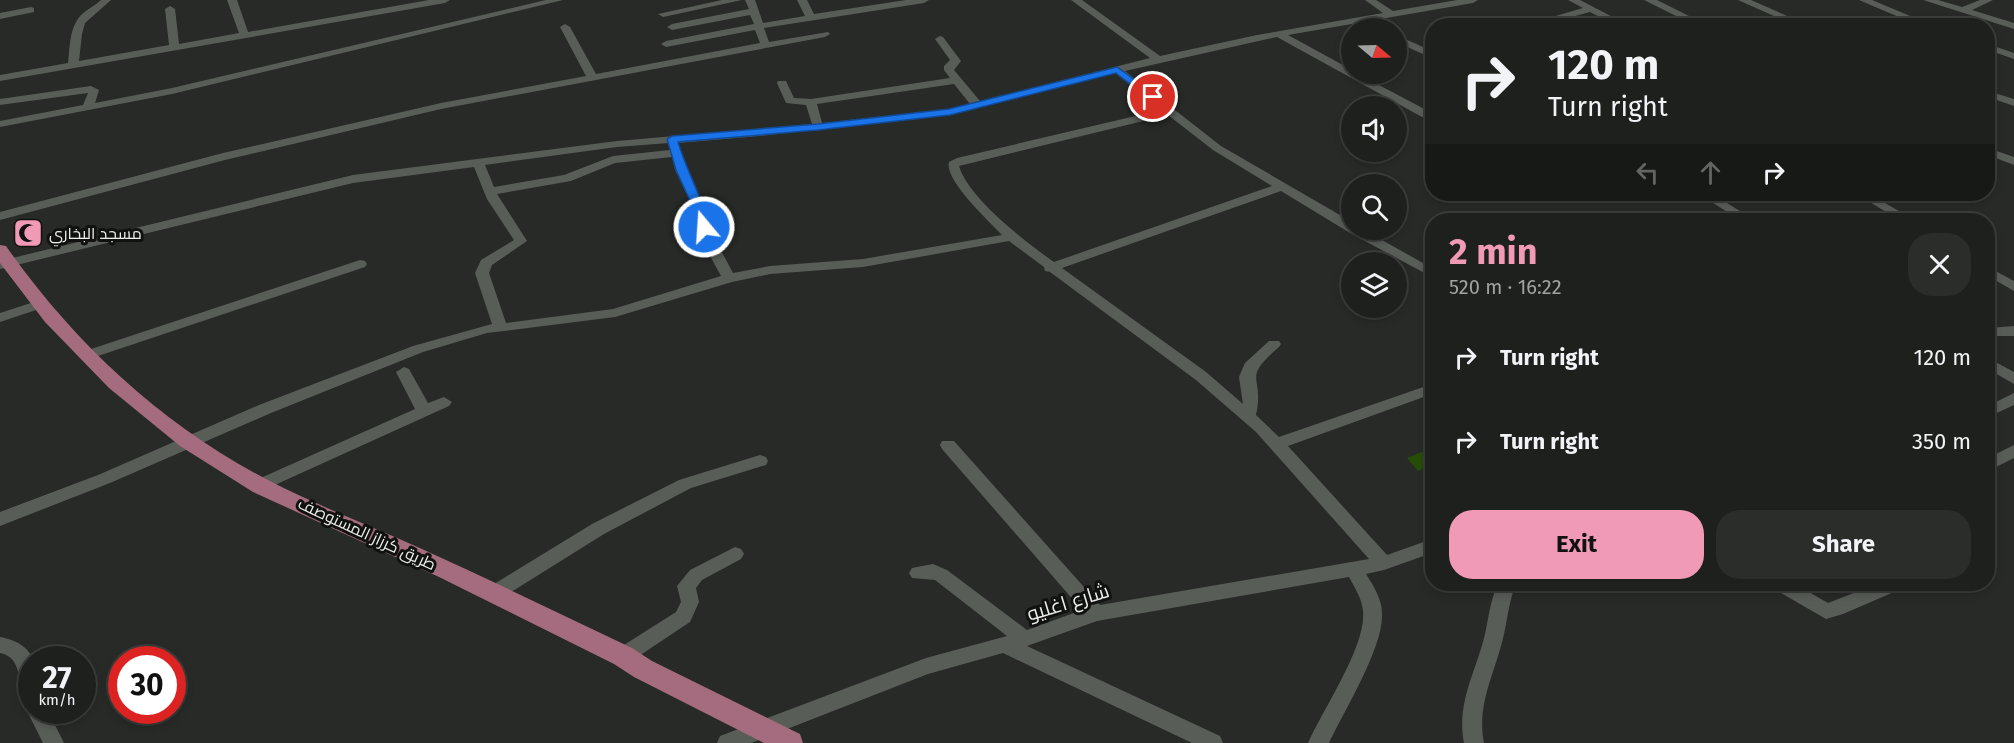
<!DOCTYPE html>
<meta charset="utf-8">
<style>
body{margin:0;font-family:"Fira Sans",Cairo,sans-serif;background:#2a2d29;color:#f1f3f6;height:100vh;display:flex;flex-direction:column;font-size:22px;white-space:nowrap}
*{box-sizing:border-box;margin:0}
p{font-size:20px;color:#a0a3a3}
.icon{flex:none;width:33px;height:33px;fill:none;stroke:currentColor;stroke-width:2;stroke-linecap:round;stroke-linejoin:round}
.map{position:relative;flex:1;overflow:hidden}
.panel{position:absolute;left:1425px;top:213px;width:570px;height:378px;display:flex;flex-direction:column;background:#1d201c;border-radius:24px;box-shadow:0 3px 9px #0003,0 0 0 2px #3b3e3b}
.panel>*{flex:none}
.banner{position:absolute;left:1425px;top:18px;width:570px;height:183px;border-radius:24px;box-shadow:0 3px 9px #0003,0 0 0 2px #3b3e3b;background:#1d201c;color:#f1f3f6;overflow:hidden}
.needle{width:39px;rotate:109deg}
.tools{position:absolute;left:1341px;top:18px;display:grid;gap:12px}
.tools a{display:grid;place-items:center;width:66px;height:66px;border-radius:50%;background:#1d201c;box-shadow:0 3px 9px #0003,0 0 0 2px #3b3e3b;font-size:30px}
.speed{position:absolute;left:18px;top:646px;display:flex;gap:12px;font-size:30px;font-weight:700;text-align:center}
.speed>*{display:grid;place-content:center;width:78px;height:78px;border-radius:50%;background:#1d201c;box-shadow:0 3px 9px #0003,0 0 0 2px #3b3e3b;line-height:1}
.speed small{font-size:15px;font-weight:400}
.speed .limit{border:9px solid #d22;background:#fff;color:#111}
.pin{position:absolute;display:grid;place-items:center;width:51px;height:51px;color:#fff;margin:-26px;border:3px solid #fff;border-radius:50%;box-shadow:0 2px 6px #0007}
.me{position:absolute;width:66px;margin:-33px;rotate:342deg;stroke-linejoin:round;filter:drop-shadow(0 0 4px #0008)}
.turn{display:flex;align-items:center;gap:21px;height:126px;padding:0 24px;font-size:27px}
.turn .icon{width:78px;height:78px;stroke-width:2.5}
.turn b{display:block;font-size:42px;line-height:51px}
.lanes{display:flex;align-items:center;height:57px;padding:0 24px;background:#0003;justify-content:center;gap:30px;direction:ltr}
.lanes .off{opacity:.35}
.round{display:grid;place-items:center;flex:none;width:63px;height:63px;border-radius:24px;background:#2a2d29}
.head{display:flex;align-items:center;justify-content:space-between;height:102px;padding:0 24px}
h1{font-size:36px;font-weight:700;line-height:45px;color:#f09ab7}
.button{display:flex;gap:12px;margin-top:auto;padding:12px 24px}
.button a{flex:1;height:69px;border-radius:24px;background:#f09ab7;color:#111;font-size:24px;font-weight:700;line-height:69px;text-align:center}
.button a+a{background:#2a2d29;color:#f1f3f6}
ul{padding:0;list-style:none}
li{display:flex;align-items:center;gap:18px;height:84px;padding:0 24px}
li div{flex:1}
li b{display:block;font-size:22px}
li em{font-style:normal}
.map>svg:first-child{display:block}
.building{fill:#264d08}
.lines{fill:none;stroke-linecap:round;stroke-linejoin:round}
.minor{fill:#595d58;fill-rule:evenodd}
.major{fill:#a56b7e;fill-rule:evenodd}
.route{fill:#1a73e8;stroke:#114b97;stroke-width:1.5}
.labels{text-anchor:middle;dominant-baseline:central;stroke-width:6;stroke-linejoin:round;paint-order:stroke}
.poi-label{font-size:16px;fill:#eceeeb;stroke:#111210;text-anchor:start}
.street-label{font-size:16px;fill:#eceeeb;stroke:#111210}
.near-street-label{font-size:20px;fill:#eceeeb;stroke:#111210}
</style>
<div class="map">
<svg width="2014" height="743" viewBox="0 0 2014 743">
<rect width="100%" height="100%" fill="#272a26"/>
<path class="building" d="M1432,448v17l-14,6 -11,-13z"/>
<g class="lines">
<path class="minor" d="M101,0h10l-26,23 -3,11 -3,27 90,-16 -4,-36 5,-3 5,3 4,35 60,-11 -12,-33h10l11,32 181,-32h21l-5,3 -445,78v-6l68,-12c2,-16 1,-35 13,-48 6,-6 14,-9 20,-15z
M546,0h17l-391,94 -172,33v-6l83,-16 5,-12 -88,12v-6l91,-13 8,4 -4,13 77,-15z
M722,0h20l-79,17 -5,-3z
M745,0h10l8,23 42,-7 -8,-16h10l7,14 92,-14h23l-5,3 -160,25 5,14 59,-10 2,2 -5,3 -384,72 -216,51 -225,60v-8l223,-59 218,-50 145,-27 -26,-49 5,-3 5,3 26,47 164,-31 -5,-13 -89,17 -5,-3 5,-3 88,-17 -4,-9 -78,15 -5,-3 5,-3 77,-15z
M1071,0h11l78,56 97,-21 126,-22 -18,-13h11l17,11 64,-11h21l-5,3 -185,32 64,35v4h6l74,39v6l-10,-2 -145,-80 -152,34 96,75 131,76v8h12l68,38v9l-82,-44 -69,-42 -219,77 144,104 37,32 -4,-27 6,-14 24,-22h10l2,3 -2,3c-39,34 -14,27 -23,68l23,22 153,-53v10l-144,52 99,109 45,-16v14l-48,17 -18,4c7,11 16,25 16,39 2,34 -38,98 -53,130h-21c14,-32 59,-98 55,-132 -1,-12 -8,-23 -14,-34l-252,44 -70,25 193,90 3,7h-31l-189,-90 -75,21 -177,69h-34l3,-7 206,-78 81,-22 -72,-56 -23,-2 -3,-5 3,-5 21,-4 14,6 80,60 55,-20 -140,-161 -2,-4 2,-4h12l146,164 269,-46 -113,-127 -60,-52 -146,-108 -5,-1 -1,-4 -35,-26 -146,26 -93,7 -38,8 -117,35 -128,16 -64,19 -152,61 -161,70 -110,43v-14l98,-37 161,-70 154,-59 79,-22 -17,-51 6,-13 33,-20 -27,-41 -13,-32 -121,16 -353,86v-8l353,-86 264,-34 195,-17 -6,-19 -20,-2 -9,-20 1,-2h8l8,17 17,1 139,-21 -6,-8v-4l6,-6 -15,-21 5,-3 3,1 18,24 -7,9 26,31 170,-43zM1115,73l46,37 -204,48 -8,4c-5,18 40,59 53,73l-139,24 -93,7 -37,7 -16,-30 -12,-36 -18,-37 -9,-27 81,-7 191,-21zM954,84l16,20 -20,5 -128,14 -5,-19zM1168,115l45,35 59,36 -218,76c-27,-19 -86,-64 -95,-96zM669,143l1,7 -57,6 -49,19 -70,12 -9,-22 132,-18zM672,157l3,13 18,37 10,36 18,33 -108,33 -107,14 -17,-50 3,-8 35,-24 -30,-47 74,-13 44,-18z
M1568,0h12l50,26h-13l-27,-14 -52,14h-17l62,-18z
M1644,0h13l52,26h-13z
M1738,0h13l59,26h-14z
M1859,0h13l62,26h-14z
M1923,0h15l24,7 18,-7h13l-21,10 42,13v6z
M31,7l3,1v4l-34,7v-6z
M1396,35l36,16v7l-36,-16z
M1988,44l26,9v6l-26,-9z
M1988,91l26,8v7l-26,-9z
M1988,148l26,9v8l-26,-10z
M1699,194h14l41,26h-14z
M1856,194h14l44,26h-14z
M360,260l5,1 2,3 -2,3 -273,91h-10l-2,-3 2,-3z
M1988,267l26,14v10l-26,-15z
M40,300l7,4 -2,3 -45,15v-9z
M2014,326v10h-26v-8z
M1988,358l26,14v12l-26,-15z
M404,367l5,2 19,34 16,-6 8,5 -3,4 -183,83h-12l-2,-4 2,-4 161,-72 -19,-37z
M2014,393v12l-26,12v-11z
M2014,445v13l-26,13v-13z
M760,455l6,2 2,4 -2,4 -75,23 -87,46 -104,65 -7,2 -7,-2 -2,-5 2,-5 106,-65 87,-44z
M735,547l6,2 3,5 -3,5 -39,21 -6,8 3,14 -9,20 -60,40 -7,2 -7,-2 -3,-6 3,-6 60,-38 5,-10 -4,-16 13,-16z
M1498,584h18c-7,17 -8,32 -12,50 -8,38 -28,69 -20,109h-20c-8,-40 12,-71 21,-109 4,-18 5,-33 13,-50z
M1771,584h24l33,19 49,-19h27l-3,5 -58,25 -17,5 -52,-30z
M0,637c16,3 26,8 34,23h-2v40l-7,-3c-8,-16 -3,-40 -25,-44z
M32,704v7h16l16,32h-21l-16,-32z"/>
<path class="major" d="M0,245l6,1c68,97 157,180 262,234 50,26 103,46 154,69 71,32 140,66 210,99l20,13 148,73 3,9h-39l-130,-66 -20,-13 -175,-87 -186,-85 -73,-46 -71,-58 -64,-66 -45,-59z"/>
</g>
<path class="route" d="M1117,67l39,28v4h-7l-33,-26 -166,42 -132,15 -140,12c9,30 24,55 32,85l-6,3 -6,-3 -5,-20 -17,-37 -9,-31 5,-3 146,-12 131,-15z"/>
<defs>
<g id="mosque-square" transform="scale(1.5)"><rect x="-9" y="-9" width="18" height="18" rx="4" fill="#f09ab7" stroke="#111210"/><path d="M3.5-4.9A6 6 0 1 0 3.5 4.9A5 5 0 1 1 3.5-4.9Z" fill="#111"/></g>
</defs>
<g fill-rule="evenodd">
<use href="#mosque-square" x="28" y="233"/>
</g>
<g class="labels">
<g class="poi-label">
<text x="49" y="233">مسجد البخاري</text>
</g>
<g class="street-label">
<text transform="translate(367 534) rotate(25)">طريق كرزاز المستوصف</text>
</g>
<g class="near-street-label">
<text transform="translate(1068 602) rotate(-17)">شارع اغليو</text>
</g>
</g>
</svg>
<div class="tools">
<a><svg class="needle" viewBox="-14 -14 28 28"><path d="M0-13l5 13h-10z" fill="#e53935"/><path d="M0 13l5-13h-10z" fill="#a0a3a3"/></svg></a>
<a><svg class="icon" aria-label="sound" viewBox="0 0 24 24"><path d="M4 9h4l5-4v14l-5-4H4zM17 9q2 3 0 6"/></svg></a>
<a><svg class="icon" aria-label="search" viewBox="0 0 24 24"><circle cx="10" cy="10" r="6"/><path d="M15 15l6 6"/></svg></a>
<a><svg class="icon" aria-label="layers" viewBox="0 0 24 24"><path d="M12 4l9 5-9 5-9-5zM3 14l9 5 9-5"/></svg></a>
</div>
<div class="speed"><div>27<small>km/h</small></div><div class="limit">30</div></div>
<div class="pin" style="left:1153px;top:97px;background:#d93025"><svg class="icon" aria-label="arrive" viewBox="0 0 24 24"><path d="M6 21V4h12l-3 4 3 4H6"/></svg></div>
<svg class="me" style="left:704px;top:227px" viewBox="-20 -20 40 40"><circle r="17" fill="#1a73e8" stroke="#fff" stroke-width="3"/><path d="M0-11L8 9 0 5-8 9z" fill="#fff"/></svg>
<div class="banner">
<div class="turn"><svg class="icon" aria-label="right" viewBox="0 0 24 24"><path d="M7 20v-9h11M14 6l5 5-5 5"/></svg><div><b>120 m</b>Turn right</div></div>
<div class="lanes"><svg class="icon off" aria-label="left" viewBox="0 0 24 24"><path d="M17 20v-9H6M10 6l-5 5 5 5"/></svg><svg class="icon off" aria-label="ahead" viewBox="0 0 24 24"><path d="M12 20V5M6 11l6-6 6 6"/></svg><svg class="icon" aria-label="right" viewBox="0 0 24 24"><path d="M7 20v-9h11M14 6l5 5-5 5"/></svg></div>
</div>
<section class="panel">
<div class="head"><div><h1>2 min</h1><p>520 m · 16:22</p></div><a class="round"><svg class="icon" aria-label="close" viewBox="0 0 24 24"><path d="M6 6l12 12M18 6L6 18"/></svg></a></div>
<ul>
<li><svg class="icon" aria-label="right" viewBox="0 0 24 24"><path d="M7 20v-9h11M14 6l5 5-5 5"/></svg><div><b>Turn right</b></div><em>120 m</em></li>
<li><svg class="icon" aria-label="right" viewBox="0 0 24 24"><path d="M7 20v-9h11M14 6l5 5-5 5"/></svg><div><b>Turn right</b></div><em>350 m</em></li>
</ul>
<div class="button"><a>Exit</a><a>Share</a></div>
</section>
</div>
